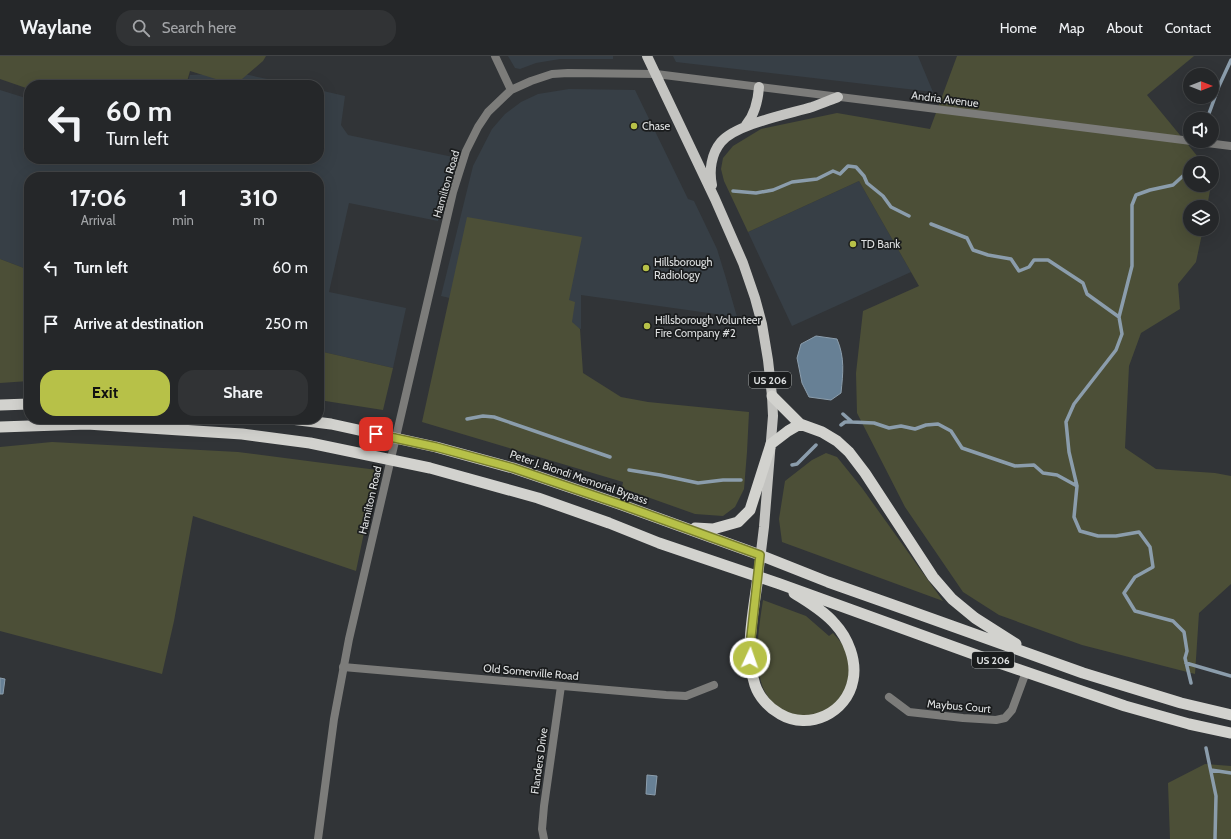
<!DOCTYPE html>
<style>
body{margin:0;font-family:Cabin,sans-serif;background:#313335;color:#f1f3f6;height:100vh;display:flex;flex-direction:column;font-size:15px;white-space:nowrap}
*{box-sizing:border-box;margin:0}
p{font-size:13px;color:#a3a5a8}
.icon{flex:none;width:22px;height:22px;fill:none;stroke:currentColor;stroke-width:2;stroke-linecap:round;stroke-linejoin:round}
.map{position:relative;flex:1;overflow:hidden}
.details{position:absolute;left:24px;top:116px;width:300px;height:252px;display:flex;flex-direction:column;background:#252729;border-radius:16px;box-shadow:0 4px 16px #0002,0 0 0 1px #424446}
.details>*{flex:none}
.banner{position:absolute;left:24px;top:24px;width:300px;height:84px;border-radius:16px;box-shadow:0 4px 16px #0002,0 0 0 1px #424446;background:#252729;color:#f1f3f6;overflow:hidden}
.needle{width:26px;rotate:90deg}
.fabs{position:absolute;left:1183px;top:12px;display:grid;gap:8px}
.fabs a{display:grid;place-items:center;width:36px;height:36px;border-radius:50%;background:#252729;box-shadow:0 4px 16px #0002,0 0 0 1px #424446;font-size:20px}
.pin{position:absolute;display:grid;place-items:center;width:34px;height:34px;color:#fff;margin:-17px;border-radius:8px;box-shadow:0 2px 6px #0006}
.me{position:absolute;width:44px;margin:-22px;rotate:3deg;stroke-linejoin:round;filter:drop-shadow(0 0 3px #0008)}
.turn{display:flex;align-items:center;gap:14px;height:84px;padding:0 16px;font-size:18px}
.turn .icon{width:52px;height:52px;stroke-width:2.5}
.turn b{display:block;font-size:28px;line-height:34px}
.eta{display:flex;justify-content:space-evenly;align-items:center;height:68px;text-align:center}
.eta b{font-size:24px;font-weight:800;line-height:28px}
.action{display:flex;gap:8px;margin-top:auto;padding:8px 16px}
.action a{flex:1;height:46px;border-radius:16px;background:#b7c148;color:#111;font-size:16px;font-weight:800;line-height:46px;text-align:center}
.action a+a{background:#313335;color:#f1f3f6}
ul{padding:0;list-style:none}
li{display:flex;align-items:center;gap:12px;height:56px;padding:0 16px}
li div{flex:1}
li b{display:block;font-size:15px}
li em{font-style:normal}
header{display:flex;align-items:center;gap:24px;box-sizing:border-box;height:56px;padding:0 20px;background:#252729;border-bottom:1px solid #424446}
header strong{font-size:19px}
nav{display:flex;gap:22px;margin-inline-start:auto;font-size:14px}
.search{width:280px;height:36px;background:#313335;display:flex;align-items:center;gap:10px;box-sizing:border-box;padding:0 14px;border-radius:16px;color:#a3a5a8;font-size:15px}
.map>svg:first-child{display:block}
.built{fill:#373f46}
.green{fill:#4c4f37}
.water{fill:#678095;stroke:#8b9dac}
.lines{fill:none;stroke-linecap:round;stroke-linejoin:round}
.stream{stroke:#8b9dac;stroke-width:3.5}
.minor{stroke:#7c7c7a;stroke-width:8}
.tertiary{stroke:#7c7c7a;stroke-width:8}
.primary{stroke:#c4c4c1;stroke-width:10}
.trunk{stroke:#d2d2ce;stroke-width:11}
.route-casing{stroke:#777d2f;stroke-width:10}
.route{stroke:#b7c148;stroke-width:7}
.poi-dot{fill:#b7c148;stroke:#1a1c1d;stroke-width:1.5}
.labels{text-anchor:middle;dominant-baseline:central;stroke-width:3.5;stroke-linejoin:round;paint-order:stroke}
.shield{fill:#1a1c1d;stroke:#a3a5a6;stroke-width:1}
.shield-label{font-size:10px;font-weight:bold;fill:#dee0e1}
.street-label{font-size:11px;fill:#dee0e1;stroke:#1a1c1d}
.poi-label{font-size:11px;fill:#dee0e1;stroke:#1a1c1d;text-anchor:start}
</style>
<header>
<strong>Waylane</strong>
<div class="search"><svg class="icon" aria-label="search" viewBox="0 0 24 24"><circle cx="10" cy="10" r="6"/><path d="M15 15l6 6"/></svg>Search here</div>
<nav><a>Home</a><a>Map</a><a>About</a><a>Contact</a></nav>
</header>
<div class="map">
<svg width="1231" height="783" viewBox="0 0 1231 783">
<rect width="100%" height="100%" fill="#313437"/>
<path class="built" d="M508,0h105v3h-53l-24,4 -16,6 -5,-1z
M673,0h245l15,36 -257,-30z
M239,17l57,12h-109l3,-10z
M569,33l66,1 53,109 6,2 23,48 8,26 12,42 -156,-22v34l-140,-33 32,-130 19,-37 13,-15 16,-12 17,-8z
M0,34l29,9v60h290v-69l26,6 -4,29 7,10 105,22 -15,64 -89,-18 -20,89 77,16 -13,60 -74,-17v-174h-290v93l-29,-11z
M859,125l52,91 -119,54 -44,-94z"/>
<path class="green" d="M0,0h266l-3,5 -28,24 -45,-14 -4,14h-157v4l-29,-10z
M957,0h237l-47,39 56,68h-13v22h21l-4,22h-17v22h13l-7,33 -18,22 2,25 -39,24 -12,33 -4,82 31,21 59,4 16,3v108l-32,29 -4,61 -113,-29 -83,-30 -36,-23 -58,-85 -48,-94 -1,-40 7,-62 56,-25 -60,-105 -111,51 -24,-51 -3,-12 2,-11 10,-12 28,-17 76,-16 93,16z
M467,161l115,20 -13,63 6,2 -3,20 8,7 3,44 38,24 27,5 101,10 -2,40 -3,37 -9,18 -12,9 -28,-2 -73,-26 1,-6 -201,-60z
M0,203l29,11v111l-29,2z
M319,295l74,17 -10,42 -64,-10z
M52,386l186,10 139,18 -21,101 -163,-55 -19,105 -12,53 -162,-43v-184z
M826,397l11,4 25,31 81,113 -161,-59 -3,-23 6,-38 27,-21z
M763,544l43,16 23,20 4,-3c6,7 13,14 15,23 14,54 -57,83 -83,36 -3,-6 -5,-13 -6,-20 -2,-5 -4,-10 -4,-15 0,-5 2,-12 3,-18 1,-13 3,-26 5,-39z
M1205,708l26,2v73h-61l-2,-56z"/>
<path class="water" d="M816,280l21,3c8,19 6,34 4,54l-10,7 -22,-3 -7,-14 -5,-25 4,-14z
M0,622l5,1 -2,15h-3z
M647,719l10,1 -2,19 -9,-1z"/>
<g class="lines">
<path class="stream" d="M1207,63l12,-33 12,-26
M1190,106l-6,13 -11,10 -23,5 -14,5 -4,10v61l-13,51 3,17 -6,16 -42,54 -8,18 3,30 8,34 -3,31 6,14 18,5h18l23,-4 11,15 3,20 -18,10 -11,16 11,18 38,10 11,11 3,19 -2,7 6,25
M733,135l23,2 17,-3 19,-8 25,-3 16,-8 7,3 8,-8 8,1 8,9 3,7 16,13 8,11 18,9
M931,168l36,14 6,12 15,5 23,4 8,12 10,-4 5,-7h14l35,23 4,11 32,23
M843,358l9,8
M467,363l16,-3 11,1 116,40
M841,369l4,-3h7l22,1 15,5 12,-2 14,3 11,-4 12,-1 13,7 11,17 53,18 19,-1 9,8 14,2 20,11
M792,409l5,-1 19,-19
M629,414l31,5 38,8 25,-3h18
M1186,607l45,13
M1206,692l10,48 -1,43
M1211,714l20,3"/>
<path class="minor" d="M343,611l323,28 20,1 28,-11
M889,641l20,15 54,6 33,2 9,-2 7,-8 14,-38
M544,783l-2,-10 2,-23 17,-120"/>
<path class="tertiary" d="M495,0l16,34
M318,783l16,-120 15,-80 104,-447 13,-41 12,-24 10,-15 23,-22 20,-9 21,-7 16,-1 88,1 575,72"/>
<path class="primary" d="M647,0l68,143 28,64 12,35 7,26 6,36 4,36 1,20 -9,111 -6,49
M746,69c9,-11 12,-24 13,-38
M712,129c-3,-14 -1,-31 9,-43 15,-18 68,-28 91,-35 9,-3 18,-7 26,-10"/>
<path class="trunk" d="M772,340l28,28 22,8 15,9 12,11 16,21 68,104 19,22 23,19 41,26
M0,349l29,-1
M291,363l40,5 105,23 77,21 109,37 138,50 68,27 82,29 173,62 98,30 50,12
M0,371l87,-3 155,10 68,9 120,25 108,30 71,25 50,20 121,41 199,72 146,50 64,18 42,9
M695,472l18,1 25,-7 12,-12 21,-66 17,-13 12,-7
M758,520c-4,34 -14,75 -3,109 4,12 14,23 25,29 29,17 67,-1 73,-34 4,-19 -5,-42 -18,-56 -11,-13 -27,-22 -41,-31"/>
</g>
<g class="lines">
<g class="route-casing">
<path id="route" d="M376,378l60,13 77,21 109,37 138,50 -9,82 -1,21"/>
</g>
<use href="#route" class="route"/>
</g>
<g class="poi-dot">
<circle cx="634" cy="70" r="4"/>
<circle cx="853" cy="188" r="4"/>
<circle cx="646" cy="212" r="4"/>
<circle cx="647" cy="270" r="4"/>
</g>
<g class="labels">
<g class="shield">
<rect x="749" y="316" width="42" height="16" rx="3"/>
<rect x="972" y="596" width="42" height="16" rx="3"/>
</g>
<g class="shield-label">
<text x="770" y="324">US 206</text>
<text x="993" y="604">US 206</text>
</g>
<g class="street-label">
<text transform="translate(945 43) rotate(7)">Andria Avenue</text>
<text transform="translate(446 128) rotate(-74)">Hamilton Road</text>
<text transform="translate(579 421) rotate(19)">Peter J. Biondi Memorial Bypass</text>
<text transform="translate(370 444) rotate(-77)">Hamilton Road</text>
<text transform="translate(531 616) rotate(5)">Old Somerville Road</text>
<text transform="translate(959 650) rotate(5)">Maybus Court</text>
<text transform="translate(539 705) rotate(-82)">Flanders Drive</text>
</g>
<g class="poi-label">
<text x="642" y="70">Chase</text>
<text x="861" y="188">TD Bank</text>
<text x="654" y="206">Hillsborough<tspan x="654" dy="13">Radiology</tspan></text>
<text x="655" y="264">Hillsborough Volunteer<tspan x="655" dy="13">Fire Company #2</tspan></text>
</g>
</g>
</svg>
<div class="fabs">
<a><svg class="needle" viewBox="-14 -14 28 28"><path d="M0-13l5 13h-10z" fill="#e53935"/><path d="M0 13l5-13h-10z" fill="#a3a5a8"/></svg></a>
<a><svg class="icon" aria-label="sound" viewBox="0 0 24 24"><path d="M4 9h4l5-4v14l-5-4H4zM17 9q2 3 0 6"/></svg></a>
<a><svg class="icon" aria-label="search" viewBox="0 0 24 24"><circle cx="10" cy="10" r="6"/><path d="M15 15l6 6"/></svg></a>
<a><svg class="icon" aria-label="layers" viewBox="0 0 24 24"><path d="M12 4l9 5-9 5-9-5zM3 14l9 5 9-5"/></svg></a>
</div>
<div class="pin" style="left:376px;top:378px;background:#d93025"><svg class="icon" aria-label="arrive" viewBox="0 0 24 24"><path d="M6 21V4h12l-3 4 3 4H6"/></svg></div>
<svg class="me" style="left:750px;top:602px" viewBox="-20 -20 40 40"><circle r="17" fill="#b7c148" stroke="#fff" stroke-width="3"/><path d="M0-11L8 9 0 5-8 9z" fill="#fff"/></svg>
<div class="banner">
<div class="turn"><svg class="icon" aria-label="left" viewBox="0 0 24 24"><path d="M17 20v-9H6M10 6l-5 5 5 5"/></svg><div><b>60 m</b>Turn left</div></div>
</div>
<section class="details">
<div class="eta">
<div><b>17:06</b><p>Arrival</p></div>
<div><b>1</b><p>min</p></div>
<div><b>310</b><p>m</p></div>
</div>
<ul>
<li><svg class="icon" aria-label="left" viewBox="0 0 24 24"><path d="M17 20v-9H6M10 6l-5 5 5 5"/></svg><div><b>Turn left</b></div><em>60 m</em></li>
<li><svg class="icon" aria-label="arrive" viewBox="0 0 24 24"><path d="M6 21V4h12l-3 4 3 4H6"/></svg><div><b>Arrive at destination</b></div><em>250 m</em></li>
</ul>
<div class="action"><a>Exit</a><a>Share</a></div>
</section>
</div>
